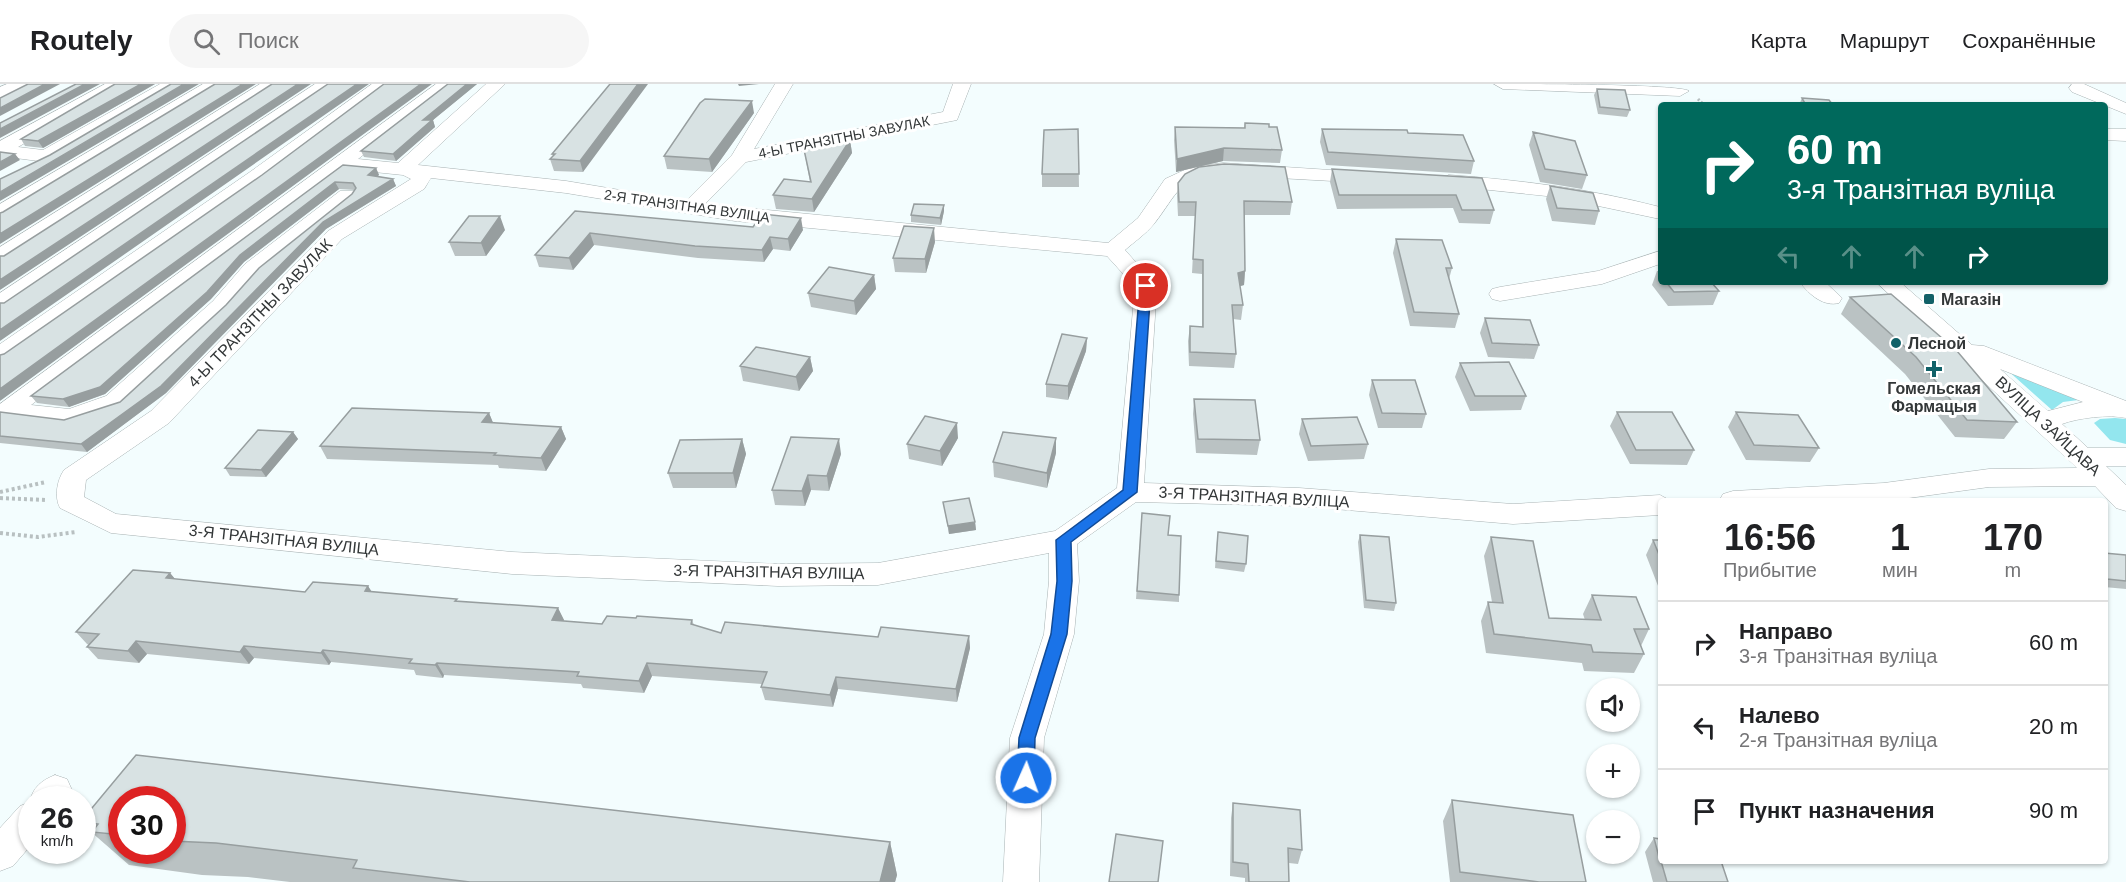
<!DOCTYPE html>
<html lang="ru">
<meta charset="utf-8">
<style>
body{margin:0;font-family:Arial,sans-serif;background:#f6f6f6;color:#202124;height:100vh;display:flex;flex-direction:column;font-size:22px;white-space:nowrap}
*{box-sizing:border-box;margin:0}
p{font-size:20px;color:#757577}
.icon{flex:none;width:33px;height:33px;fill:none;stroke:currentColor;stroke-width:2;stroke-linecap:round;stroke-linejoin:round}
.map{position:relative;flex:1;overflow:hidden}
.panel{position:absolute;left:1658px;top:414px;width:450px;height:366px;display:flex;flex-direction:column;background:#fff;border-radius:6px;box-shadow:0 2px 4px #0004}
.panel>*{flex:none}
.hud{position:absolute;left:1658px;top:18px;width:450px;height:183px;border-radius:6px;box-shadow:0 2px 4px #0004;background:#00695c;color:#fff;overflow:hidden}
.buttons{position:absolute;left:1586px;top:594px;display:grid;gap:12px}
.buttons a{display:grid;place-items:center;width:54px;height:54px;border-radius:50%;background:#fff;box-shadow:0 2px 4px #0004;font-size:30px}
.speed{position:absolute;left:18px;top:702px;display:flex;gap:12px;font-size:30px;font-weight:700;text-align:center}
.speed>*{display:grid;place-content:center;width:78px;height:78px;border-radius:50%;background:#fff;box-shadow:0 2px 4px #0004;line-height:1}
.speed small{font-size:15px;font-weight:400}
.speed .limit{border:9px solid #d22;background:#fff;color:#111}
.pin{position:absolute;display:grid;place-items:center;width:51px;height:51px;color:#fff;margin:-26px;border:3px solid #fff;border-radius:50%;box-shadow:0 2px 6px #0007}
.me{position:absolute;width:66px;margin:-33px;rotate:2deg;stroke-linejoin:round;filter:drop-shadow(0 0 4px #0008)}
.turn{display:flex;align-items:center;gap:21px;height:126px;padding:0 30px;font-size:27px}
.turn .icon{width:78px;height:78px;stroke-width:2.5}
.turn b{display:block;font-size:42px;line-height:51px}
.lanes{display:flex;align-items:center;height:57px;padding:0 30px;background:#0003;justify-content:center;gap:30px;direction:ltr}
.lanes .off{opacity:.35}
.eta{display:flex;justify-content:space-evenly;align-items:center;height:102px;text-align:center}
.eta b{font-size:36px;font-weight:700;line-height:42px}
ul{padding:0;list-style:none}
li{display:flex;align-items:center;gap:18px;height:84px;padding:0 30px;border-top:2px solid #e0e0e0}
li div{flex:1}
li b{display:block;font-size:22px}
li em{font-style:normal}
header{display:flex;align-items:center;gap:36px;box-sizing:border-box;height:84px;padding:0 30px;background:#fff;border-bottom:2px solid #e0e0e0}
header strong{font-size:28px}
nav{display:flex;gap:33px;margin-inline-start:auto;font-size:21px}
.search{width:420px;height:54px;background:#f6f6f6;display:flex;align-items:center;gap:15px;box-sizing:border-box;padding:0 21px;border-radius:33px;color:#757577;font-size:22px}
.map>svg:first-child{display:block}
.green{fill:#93e6ee}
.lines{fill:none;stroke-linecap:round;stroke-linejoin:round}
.minor-casing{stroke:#a8b2b3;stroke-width:1}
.path-far1{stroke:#b8c0c1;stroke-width:3;stroke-dasharray:2 2;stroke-linecap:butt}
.path{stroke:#b8c0c1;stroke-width:4;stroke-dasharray:3 3;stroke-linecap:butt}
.minor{fill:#fff;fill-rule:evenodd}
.wall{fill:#bac2c3;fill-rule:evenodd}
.shaded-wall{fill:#979e9f}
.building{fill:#d8e2e3;stroke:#979e9f;stroke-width:1.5}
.route{fill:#1a73e8;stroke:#114b97;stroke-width:1.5}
.poi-dot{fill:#116168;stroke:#fff;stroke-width:2}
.labels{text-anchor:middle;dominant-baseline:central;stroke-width:6;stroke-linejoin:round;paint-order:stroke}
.far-street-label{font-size:14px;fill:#333738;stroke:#fff}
.poi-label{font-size:16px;font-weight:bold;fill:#333738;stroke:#fff;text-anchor:start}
.street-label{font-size:16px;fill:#333738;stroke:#fff}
</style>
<header>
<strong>Routely</strong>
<div class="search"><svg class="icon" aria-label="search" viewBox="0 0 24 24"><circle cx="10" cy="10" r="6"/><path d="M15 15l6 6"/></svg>Поиск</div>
<nav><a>Карта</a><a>Маршрут</a><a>Сохранённые</a></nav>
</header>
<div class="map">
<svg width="2126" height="798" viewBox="0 0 2126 798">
<rect width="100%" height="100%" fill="#f3fdfe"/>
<path class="green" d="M2006,285l80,30 -23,3 -11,8z
M2115,334l11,1v25l-16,-4 -16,-17 6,-4z"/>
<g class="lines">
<g class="minor-casing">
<path id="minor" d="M7,0h23l-30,15v-12z
M105,0h22l-109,63 25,3 117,-66h21l-128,76 -7,2 -46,-6v-15z
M203,0h21l-217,133 -7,2v-15z
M260,0h21l-273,177 -8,1v-15z
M315,0h21l-328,224 -8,2v-17z
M372,0h20l-128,96 -256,180 -8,2v-18l250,-172z
M436,0h20l-98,75 40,4 88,-79h19l-87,81 148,16 120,20 46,-46 43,-71h18l-39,65 189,-37 10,-28h18l-14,36 -211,42 -41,42 403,39 30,-25 27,-39 26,-12 32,-4 153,10 3,4 -3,4 -7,2 -146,-8c-47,4 -44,17 -69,49 -8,10 -20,18 -29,26l32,36 -13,197 155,5 214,16 147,-9 11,6h-11v14l-147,9 -214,-18 -163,-4 -59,42 2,37 -5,53 -30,104 -5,144h-36l7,-144 34,-104 5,-53v-28l-171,32 -100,1 -266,-12 -401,-41 -51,-25c-6,-11 -3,-28 4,-38l87,-59 177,-180 83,-52 -8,-4 -58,-6 -314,236 38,4 37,-13 107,-95 32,-37 95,-73h14l3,4 -3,4 -93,75 -32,37 -105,97 -54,17 -70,-8v-13zM431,94l135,15 169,28 372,35 28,31 -18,201 -62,43 -177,32 -100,1 -266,-12 -396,-38 -32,-17 2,-17 83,-57 173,-184 82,-50z
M1494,0c25,0 186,0 195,7l-9,5 -177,-7z
M2072,0h12l42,19v11l-54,-22 -3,-4z
M2104,45h22v12l-22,-1z
M1449,91c72,5 142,14 211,32v12l-104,-22 -114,-12 -3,-4z
M1660,167v13l-58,20 -102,17 -8,-2 -3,-5 3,-5 8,-2 98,-16z
M1800,198h25l17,16 -3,5c-15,4 -30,-8 -39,-21z
M1876,198h24l72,63 12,1 142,55v17c-17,-4 -48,0 -64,6l26,24h38v18h-20l20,19v26l-10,-3 -21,-22 -106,1 -102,14h-168l4,-7 10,-3 151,-8 105,-14 88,-1zM2000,285l83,33 -35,9z
M55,691l12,4 5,11 -4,10h-36v44l-19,22 -13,5v-43l20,-22 10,-4c2,-14 12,-22 25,-27z"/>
</g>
<path class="path-far1" d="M1698,15l6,6"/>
<path class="path" d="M0,408l46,-10
M0,414l45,2
M0,449l38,4 38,-5"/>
<use href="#minor" class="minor"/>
</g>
<path class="wall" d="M115,0h40l-112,64 -18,-2 -4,-7z
M448,0h29l-44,36 2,7 -39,34 -32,-4 -3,-6z
M610,0l-27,88 -29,-1 -4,-12 3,-3 -1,-2z
M1597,5l33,21 -3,7 -29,-3 -4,-19z
M1802,14l31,7h-34z
M754,29l-42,59 -45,-3 -3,-13z
M1245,39l24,4 13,23 -2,13 -57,-2 -47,11 -2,-32 1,-13 69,1z
M1078,45l1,58h-37v-13z
M1322,45l86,4 66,28 -3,13 -145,-9 -6,-23z
M1533,48l54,43 -5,14 -42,-7 -11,-37z
M850,56l2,13 -38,59 -38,-3 -3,-14 37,-13 -7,-37z
M343,81l33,3 3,7 -2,1 16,3 3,7 -70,43 -160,164 -79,59 -87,-9v-31l64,8 56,-18 232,-208 3,-4 -16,-1 -95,73 -33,37 -106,95 -36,13 -32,-4 -6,-7z
M1332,85l150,9 12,32 -4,14 -31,-1 -6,-15 -116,1 -7,-27z
M1178,99l114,19 -2,13h-45v56l-1,14 -4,1 3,19 -2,15 -8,-1 3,35 -2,14 -45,-2 -1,-25 2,-15 12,1v-53l-10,-1 3,-57h-17l-1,-20z
M1550,102l49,25 -4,14 -43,-4 -6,-22z
M575,127l178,16 50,3 -13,21 -17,-2 -9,13 -66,-4 -104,-13 -21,25 -34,-3 -4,-12z
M944,127l-3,14 -30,-3v-7z
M505,146l-19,26h-31l-6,-14z
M1396,155l56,29 -3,11 10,35 -4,14 -45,-2 -17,-73z
M935,158l-9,31 -31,-1 -2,-14z
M1657,187h3v11h51l8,9 -6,14 -45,1 -16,-21z
M874,191l2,14 -20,26 -45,-8 -3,-14z
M1850,213l167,125 -13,17 -49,-2 -50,-63 -64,-60z
M1485,234l54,27 -5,14 -46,-2 -8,-24z
M1087,254l-1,13 -18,49 -22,-3v-13z
M810,273l3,14 -14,20 -56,-10 -3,-15z
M1460,279l66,33 -5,14 -51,1 -15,-34z
M1372,296l54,34 -4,14h-44l-9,-33z
M1194,315l66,41 -3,15 -61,-2 -3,-39z
M1617,328l77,38 -7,15 -57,-1 -20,-38z
M1736,328l83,36 -9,14 -64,-2 -18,-33z
M489,329l4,10 68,4 5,12 -20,32 -47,-3 -1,-3 -171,-6 -7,-13z
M1302,335l66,25 -4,15 -56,2 -9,-27z
M293,348l5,7 -32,38 -36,-1 -5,-8z
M958,354l-16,28 -33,-7 -2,-15z
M1056,354v15l-9,35 -53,-11 -1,-15z
M742,355l4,15 -10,34h-63l-5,-15z
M841,370l-12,37 -18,-1 -6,16 -30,-1 -3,-15z
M943,418l32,20 1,8 -27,4z
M1142,429l26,22 11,60v7l-43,-3z
M1360,451l36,68 -2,8 -30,-3 -6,-66z
M1491,453l58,81 36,2 -2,-6 9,-19 57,34 -8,17 3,8 -10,19 -50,-2 -2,-8 -96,-10 -5,-32 7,-19h4l-8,-46z
M1217,456l29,24 -2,8 -29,-4z
M1653,456h7v51l-14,-36z
M2104,469l22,2v34l-22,-2z
M170,489l5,6 130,13 63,-6 4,6 87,10 99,6 6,12 -1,1 39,3 34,-6 56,2 2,5 27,8 157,4 91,-1 1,12 -13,54 -119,-13 -5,18 -68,-7 -4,-13 1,-3 -110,-8 -8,17 -61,-5 -2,-4 -137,-9 -1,3 -27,-3 -2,-5 -83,-8 -2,3 -75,-7 -5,6 -102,-10 -8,9 -41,-4 -11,-12 2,-2 -2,-1 -11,-12z
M136,671l754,87 7,33 -2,7h-605l-42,-5 -46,-2 -73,-10 -47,-41v-4zM122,716h50v50h-50z
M1452,716l134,82h-136l-7,-61z
M1233,719l69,47 -4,14 -9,-1v19h-44v-4l-15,-2 1,-58z
M1654,754l74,44h-75l-8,-30z"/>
<path class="shaded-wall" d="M45,0h15l-60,32v-8z
M85,0h15l-100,54v-9z
M141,0h14l-112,64 -5,-7z
M184,0h15l-199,117v-9z
M243,0h13l-256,160v-10z
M298,0h13l-311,206v-10z
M357,0h12l-369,257v-11z
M421,0h11l-432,317v-12z
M467,0h10l-44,36 2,7 -39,34 -3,-7 30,-34z
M638,0h10l-65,88 -3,-11z
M738,0h21l-20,2z
M752,17l2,12 -42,59 -3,-13z
M850,56l2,13 -38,59 -2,-13z
M1224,64l-1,13 -47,11 1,-13z
M15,70l5,6 -20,11v-9z
M376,84l3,7 -8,7 -3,-7z
M393,95l3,7 -70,43 -160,164 -79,59 -6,-8 242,-222z
M335,98l4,7 -95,73 -33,37 -106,95 -36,13 -6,-8 177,-144z
M944,121v6l-3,14 -1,-7z
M500,132l5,14 -19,26 -5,-13z
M801,134l2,12 -13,21 -2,-12z
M934,144l1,14 -9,31 -1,-14z
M590,149l4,12 -21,25 -4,-12z
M770,153l3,12 -9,13 -2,-12z
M1245,187l-1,14 -7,2 1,-14z
M874,191l2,14 -20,26 -2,-14z
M1087,254l-1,13 -18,49v-14z
M810,273l3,14 -14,20 -3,-14z
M489,329l5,12 -12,-3z
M957,339l1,15 -16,28 -2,-15z
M561,343l5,12 -20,32 -5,-13z
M293,348l5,7 -32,38 -5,-7z
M1056,354v15l-9,35v-15z
M742,355l4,15 -10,34 -3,-15z
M839,355l2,15 -12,37 -2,-15z
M808,391l3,15 -6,16 -3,-15z
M975,438l1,8 -27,4 -1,-8z
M170,489l10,12 -14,-7z
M368,502l8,13 -11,-8z
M558,524l6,12 -7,12 -5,-12z
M969,552l1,12 -13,54 -1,-13z
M136,557l11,13 -8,9 -11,-12z
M244,562l10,12 -5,6 -9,-12z
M323,566l8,12 -2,3 -8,-12z
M437,579l7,12 -1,3 -8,-13z
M647,579l5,13 -8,17 -5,-12z
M836,593l2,12 -5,18 -3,-12z
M890,758l7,33 -2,7h-15z"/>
<path class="building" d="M28,0h17l-45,24v-10z
M76,0h9l-85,45v-6z
M115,0h26l-103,57 -17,-2z
M171,0h13l-184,108v-13l50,-24z
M215,0h28l-243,150v-21l3,-1z
M272,0h26l-298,196v-24h4z
M328,0h29l-357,246v-27h4z
M384,0h37l-421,305v-34l4,-1 258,-179z
M448,0h19l-44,36h9l-39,34 -32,-3z
M610,0h28l-58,77 -30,-2 5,-5h-3z
M1597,5l28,1 5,20 -30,-3z
M1802,14l27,2 4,5h-27z
M705,15l47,2 -43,58 -45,-3 36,-53z
M1245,39l24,1v3h8l5,23 -58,-2 -47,11 -2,-32 70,1z
M1078,45l1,45h-37l2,-44z
M1322,45l85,1 1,3 55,2 11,26 -146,-9z
M1533,48l42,9 12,34 -42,-6z
M850,56l-38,59 -39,-4 11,-16 27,3 -8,-37z
M0,68l15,2 -15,8z
M1224,80l61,3 7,35 -48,-1 1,70 -7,2 5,32h-11l4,49 -46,-2v-26l13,1v-67l-10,-1 3,-57h-17l-1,-19 7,-9 14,-7z
M343,81l33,3 -8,7 25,4 -70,43 -162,164 -80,58 -81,-8v-24l64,8 56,-18 106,-97 33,-37 93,-74 4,-6 -3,-5 -18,-1 -95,73 -33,37 -107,95 -37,12 -32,-3z
M1332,85l150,9 12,32h-32l-6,-15h-117z
M1550,102l43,7 6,18 -42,-3z
M914,120l30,1 -4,13 -29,-3z
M575,127l178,16 9,-13 39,4 -13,21 -18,-2 -8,13 -67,-4 -105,-13 -21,25 -34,-3z
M469,132h31l-19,27 -32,-1z
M904,142l30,2 -9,31 -32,-1z
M1396,155l46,1 10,28h-6l13,46 -45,-2z
M829,183l45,8 -20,26 -46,-8z
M1666,198h45l8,9 -45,1z
M1891,210l66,57 60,71 -50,-2 -51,-63 -66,-60z
M1485,234l45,2 9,25 -47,-2z
M1062,250l25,4 -19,48 -22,-2z
M756,263l54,10 -14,20 -56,-11z
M1509,278l17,34h-51l-15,-33z
M1372,296h43l11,34 -44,-1z
M1194,315l61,1 5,40 -62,-1z
M352,324l137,5 -7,9 79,5 -20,31 -47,-3 2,-2 -176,-7z
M1617,328h55l22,38h-58z
M1736,328l62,3 21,33 -65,-3z
M925,332l32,7 -17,28 -33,-7z
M1357,333l11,27 -57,2 -9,-27z
M258,346l35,2 -32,38 -36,-2z
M1003,348l53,6 -9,35 -54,-11z
M791,353l48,2 -12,37 -19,-1 -6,16 -30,-1z
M742,355l-9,34h-65l12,-33z
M969,414l6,24 -27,4 -5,-24z
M1142,429l28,3 -2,19 13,1 -2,59 -42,-4z
M1218,448l30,4 -2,28 -30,-3z
M1360,451l29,2 7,66 -30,-3z
M1491,453l42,4 16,77 52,2 -9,-25 44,2 13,32h-15l10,25 -51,-2 -2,-7 -97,-11 -6,-32 15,1z
M1653,456h7v17z
M2104,469l22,2v26l-19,-2 -3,-3z
M133,486l37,3 -4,5 139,14 8,-10 55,4 -3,5 92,8 -2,2 103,7 -6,12 50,4 5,-8 29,2 1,-2 55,4 -1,4 30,9 4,-11 153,15 3,-10 88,9 -13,53 -120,-12 -6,18 -69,-8 6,-15 -120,-9 -8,18 -62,-5 2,-4 -142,-9 -2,2 -26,-2 3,-4 -89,-9 -2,3 -77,-7 -4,6 -104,-11 -8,10 -41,-4 12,-13 -23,-2z
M136,671l754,87 -10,40h-410l-117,-14 4,-8 -141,-17 -44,-2v-41h-50v35l-30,-3 6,-8 -16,-2v-2z
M1452,716l121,15 13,67h-47l-79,-10z
M1233,719l67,7 2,40 -14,-2 1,34h-40l-1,-18 -15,-2z
M1116,750l47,7 -5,41h-49z
M1654,754l6,1v22z
M1661,777h60l7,21h-61z"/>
<path class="route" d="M1146,198l5,4 -14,206 -66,50 1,39 -5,53 -32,104 -1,40 -2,5 -6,2 -6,-2 -3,-5 2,-40 32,-104 6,-53 -1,-41 67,-50 17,-204z"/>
<g class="poi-dot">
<rect x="1923" y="209" width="12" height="12" rx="3"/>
<circle cx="1896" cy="259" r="6"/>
<path d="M1931 276h6v6h6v6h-6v6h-6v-6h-6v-6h6z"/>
</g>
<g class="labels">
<g class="far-street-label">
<text transform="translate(844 53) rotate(-11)">4-Ы ТРАНЗІТНЫ ЗАВУЛАК</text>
<text transform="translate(687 122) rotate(8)">2-Я ТРАНЗІТНАЯ ВУЛІЦА</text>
</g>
<g class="poi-label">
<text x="1941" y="215">Магазін</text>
<text x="1908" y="259">Лесной</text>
<text x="1934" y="304" text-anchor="middle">Гомельская<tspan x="1934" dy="18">Фармацыя</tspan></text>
</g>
<g class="street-label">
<text transform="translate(260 229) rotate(-46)">4-Ы ТРАНЗІТНЫ ЗАВУЛАК</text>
<text transform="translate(2048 342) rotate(43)">ВУЛІЦА ЗАЙЦАВА</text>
<text transform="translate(1254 413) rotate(3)">3-Я ТРАНЗІТНАЯ ВУЛІЦА</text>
<text transform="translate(284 456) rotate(6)">3-Я ТРАНЗІТНАЯ ВУЛІЦА</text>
<text transform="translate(769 488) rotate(1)">3-Я ТРАНЗІТНАЯ ВУЛІЦА</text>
</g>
</g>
</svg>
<div class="buttons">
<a><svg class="icon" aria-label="sound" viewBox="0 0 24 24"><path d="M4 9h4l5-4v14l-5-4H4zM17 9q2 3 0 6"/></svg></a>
<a>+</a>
<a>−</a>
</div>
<div class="speed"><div>26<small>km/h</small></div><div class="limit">30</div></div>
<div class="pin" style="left:1146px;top:202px;background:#d93025"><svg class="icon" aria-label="arrive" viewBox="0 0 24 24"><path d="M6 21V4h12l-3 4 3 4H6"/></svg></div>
<svg class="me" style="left:1026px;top:694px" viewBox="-20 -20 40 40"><circle r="17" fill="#1a73e8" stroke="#fff" stroke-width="3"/><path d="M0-11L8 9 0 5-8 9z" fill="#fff"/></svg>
<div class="hud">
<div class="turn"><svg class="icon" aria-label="right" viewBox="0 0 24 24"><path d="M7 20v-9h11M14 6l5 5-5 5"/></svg><div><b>60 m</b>3-я Транзітная вуліца</div></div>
<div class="lanes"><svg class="icon off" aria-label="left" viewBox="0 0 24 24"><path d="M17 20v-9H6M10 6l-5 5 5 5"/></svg><svg class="icon off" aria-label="ahead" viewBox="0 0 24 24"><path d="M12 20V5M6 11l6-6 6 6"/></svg><svg class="icon off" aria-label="ahead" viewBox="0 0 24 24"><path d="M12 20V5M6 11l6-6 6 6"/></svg><svg class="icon" aria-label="right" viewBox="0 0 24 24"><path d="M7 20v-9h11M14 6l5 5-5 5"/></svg></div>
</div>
<section class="panel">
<div class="eta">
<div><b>16:56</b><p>Прибытие</p></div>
<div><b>1</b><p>мин</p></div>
<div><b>170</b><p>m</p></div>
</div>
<ul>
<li><svg class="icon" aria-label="right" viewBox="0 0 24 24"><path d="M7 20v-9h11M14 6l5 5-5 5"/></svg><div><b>Направо</b><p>3-я Транзітная вуліца</p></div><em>60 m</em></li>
<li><svg class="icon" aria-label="left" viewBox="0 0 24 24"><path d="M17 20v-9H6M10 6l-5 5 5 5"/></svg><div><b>Налево</b><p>2-я Транзітная вуліца</p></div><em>20 m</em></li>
<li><svg class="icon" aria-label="arrive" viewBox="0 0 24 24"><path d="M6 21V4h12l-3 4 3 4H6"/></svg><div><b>Пункт назначения</b></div><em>90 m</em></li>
</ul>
</section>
</div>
